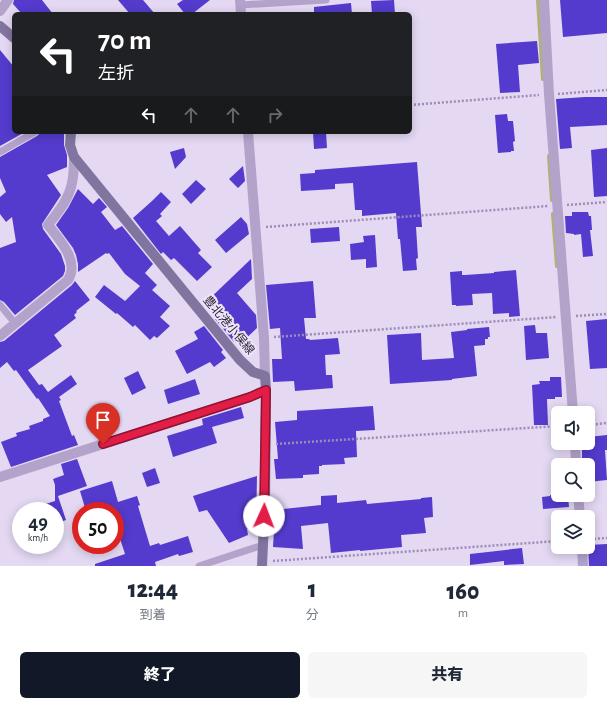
<!DOCTYPE html>
<html lang="ja">
<meta charset="utf-8">
<style>
body{margin:0;font-family:"Alegreya Sans","Noto Sans JP",sans-serif;background:#f6f6f7;color:#1f2937;height:100vh;display:flex;flex-direction:column;font-size:15px;white-space:nowrap}
*{box-sizing:border-box;margin:0}
p{font-size:13px;color:#747a83}
.icon{flex:none;width:22px;height:22px;fill:none;stroke:currentColor;stroke-width:2;stroke-linecap:round;stroke-linejoin:round}
.map{position:relative;height:566px;overflow:hidden}
.details{display:flex;flex-direction:column;background:#fff;flex:1}
.details>*{flex:none}
.top-card{position:absolute;left:12px;top:12px;width:400px;height:122px;border-radius:6px;box-shadow:0 2px 10px #0003;background:#202124;color:#fff;overflow:hidden}
.buttons{position:absolute;left:551px;top:406px;display:grid;gap:8px}
.buttons a{display:grid;place-items:center;width:44px;height:44px;border-radius:6px;background:#fff;box-shadow:0 2px 10px #0003;font-size:20px}
.speed{position:absolute;left:12px;top:502px;display:flex;gap:8px;font-size:20px;font-weight:700;text-align:center}
.speed>*{display:grid;place-content:center;width:52px;height:52px;border-radius:50%;background:#fff;box-shadow:0 2px 10px #0003;line-height:1}
.speed small{font-size:10px;font-weight:400}
.speed .limit{border:6px solid #d22;background:#fff;color:#111}
.pin{position:absolute;display:grid;place-items:center;width:34px;height:34px;color:#fff;margin:-41px -17px;border-radius:50% 50% 50% 0;rotate:-45deg;box-shadow:0 0 4px #0007}
.pin .icon{rotate:45deg}
.me{position:absolute;width:44px;margin:-22px;rotate:2deg;stroke-linejoin:round;filter:drop-shadow(0 0 3px #0008)}
.turn{display:flex;align-items:center;gap:14px;height:84px;padding:0 20px;font-size:18px}
.turn .icon{width:52px;height:52px;stroke-width:2.5}
.turn b{display:block;font-size:28px;line-height:34px}
.lanes{display:flex;align-items:center;height:38px;padding:0 20px;background:#0003;justify-content:center;gap:20px;direction:ltr}
.lanes .off{opacity:.35}
.eta{display:flex;justify-content:space-evenly;align-items:center;height:68px;text-align:center}
.eta b{font-size:24px;font-weight:800;line-height:28px}
.button{display:flex;gap:8px;margin-top:auto;padding:8px 20px}
.button a{flex:1;height:46px;border-radius:6px;background:#111827;color:#fff;font-size:16px;font-weight:800;line-height:46px;text-align:center}
.button a+a{background:#f6f6f7;color:#1f2937}
.map>svg:first-child{display:block}
.lines{fill:none;stroke-linecap:round;stroke-linejoin:round}
.stream{stroke:#b1b075;stroke-width:4}
.building{fill:#543bcd}
.path{stroke:#9c8db7;stroke-width:2.5;stroke-dasharray:2 2;stroke-linecap:butt}
.service{stroke:#b3a3cb;stroke-width:7}
.minor{stroke:#b3a3cb;stroke-width:10}
.secondary{stroke:#81759f;stroke-width:10}
.route-casing{stroke:#92132f;stroke-width:10}
.route{stroke:#e11d48;stroke-width:7}
.labels{text-anchor:middle;dominant-baseline:central;stroke-width:4;stroke-linejoin:round;paint-order:stroke}
.street-label{font-size:12px;fill:#2a2636;stroke:#efe4fa}
</style>
<div class="map">
<svg width="607" height="566" viewBox="0 0 607 566">
<rect width="100%" height="100%" fill="#e4d8f3"/>
<g class="lines">
<path class="stream" d="M538,0l5,79
M549,156l3,44
M553,214l4,52"/>
</g>
<path class="building" d="M14,0h28l11,14h-31l-9,-10z
M118,0h25l12,14h-25z
M183,0h27l-18,14h-7l-8,-10z
M394,0l1,14h-23l-1,-13z
M560,0h47v33l-44,4z
M351,3l1,11h-38v-7z
M537,41l2,22 -21,2 2,27 -20,1 -4,-49z
M0,50l14,17v65h11l-25,14z
M585,97h22v28l-37,2 2,21 -12,1 -4,-50z
M507,114l1,7h5l2,20 -2,1 1,9h-3v1l-13,1 -3,-38z
M42,132h22v13l3,10v12l-20,8 14,20 -19,29 1,5 18,25 4,12v5l-2,5 -48,39 -11,-13 -4,-2v-52l16,-6 -4,-25 -6,5 -6,-8v-17l6,-5 -6,-14v-21l37,-21 3,-3z
M313,132h13l1,16 -13,1z
M184,148l2,9 -11,12 -5,-17z
M607,148v48l-13,1 -3,-47z
M417,162l5,65h-6l2,31 -2,1 1,11 -14,1 -3,-32h-2l-2,-26 -34,3v-6h-7l-2,-27 -18,1v5l-34,2 -1,-17 15,-1v-3z
M243,166l2,15 -7,7 -9,-9z
M196,180l10,9 -15,15 -9,-10z
M78,189l15,15 6,-6 8,9 -6,5 14,18 7,-4 31,38 -8,9 12,12 -5,5 18,16 -10,11 10,9 -13,12 -3,-2 -4,4 -15,-15 -2,2 -16,-14 -1,1 -21,-17 9,-12 21,16 15,-15 -15,-12 -16,-21 -2,1 -1,-1 -28,19v-8l-2,-9 -3,-7 -17,-23 12,-17z
M161,192l10,10 -11,12 2,2 -6,5 13,15 11,-10 21,24 -3,3 14,14 -15,14 -23,-23 -3,2 -8,-8 -2,2 -28,-36 19,-17z
M572,212h16l1,4h2l1,14h-2l3,26 -10,1 -2,-23 -7,1v-1l-8,-1 -1,-17h7z
M241,217l6,7 2,10 -23,19 -11,-13z
M339,227l1,14 -29,2 -1,-14z
M375,235l2,32 -11,1v-9l-15,1 -1,-16 14,-2 -1,-6z
M251,259l1,20 -15,14 19,22 1,13 -17,16 -3,-4 -3,2 -19,-23 2,-1 -13,-14z
M516,270l4,46 -11,1v-4l-16,1 -1,-21 -20,1 1,11 -17,1v-1h-4l-2,-33 12,-1v4h3l29,-2v-1z
M75,281l15,19 -14,11 1,1 -3,3 2,3 -22,17 8,11 -34,24 11,15 3,-1 6,8 23,-17 6,9 -18,13 2,3 -2,1 13,35 2,-1 4,10 -67,22 -10,-25 16,-6 -1,-3 14,-4 -1,-3 14,-5v-2l7,-3 -12,-18 -1,1 -21,-29 -2,1 -7,-9 -7,6v-26l4,-1 68,-56z
M313,281l3,37h-12l2,21h3l1,1 28,-2 2,16 -15,1 1,20h6l1,13 -38,3 -1,-10 -21,1 -1,-23h10l-2,-31 -10,1 -4,-44z
M607,319v49l-17,1 -4,-48z
M535,325l1,8h11l2,25 -23,2 -2,-34z
M204,326l19,24 -2,2 5,6 -12,9 -4,-5 -23,12 -12,-23 23,-12 -4,-7z
M489,327l1,10h-2v2h-3v6l-11,1 3,30 -25,3v1l-62,4 -3,-49 34,-2 1,27 32,-2 -3,-26 16,-2v-1z
M138,371l8,17 -14,7 -8,-17z
M550,377h11l1,20h-7v2h-8l1,26h-14l-2,-40 8,-1 -1,-3h11z
M195,379l5,15 -32,10 -4,-14z
M373,406l2,24 -19,1 1,26 -13,1 1,6 -23,1v1h-3v8l-16,1v3l-27,1 -2,-20h4l-3,-37 22,-2v-9z
M241,407l3,11 -32,9 5,16 -44,14 -6,-21 36,-11 -1,-6z
M607,435v15h-2l2,30 -19,2v-17h-6v-22h6v-6z
M77,459l10,27 -29,10 8,24 -11,4v-13h-24l-1,-2 25,-8v-16l-2,-6 11,-4 -3,-11z
M155,468l5,15 -13,4 -5,-14z
M257,476l-1,50 -9,3 1,6 -19,8 -22,-33 -8,2 -6,-16z
M112,481l6,21 19,-6 3,9 -2,1 12,40 9,-3 1,2 28,-9 5,16 -14,4 -1,-2 -23,8 1,4h-61v-2l30,-10 -10,-31v-12h-29l-6,-20z
M337,495v8l29,-3 1,4 54,-5v-1l11,-1 1,20 -9,1 2,15 -25,2 1,12 -42,4v-1l-29,3 -3,-30 -27,3 2,23 -30,-2 1,-17 2,1 -2,-21 47,-5v-9z
M550,495h18l1,12 -26,2 -1,-12 8,-1z
M607,544v22h-18l-1,-21z
M522,548l2,16 -20,1v-4l-34,4v-11z"/>
<g class="lines">
<path class="path" d="M558,94l49,-4
M410,105l129,-10
M567,205l40,-3
M266,227l282,-21
M576,316l31,-2
M274,337l283,-20
M588,425l19,-2
M276,444l282,-18
M590,539l17,-1
M273,561l285,-20"/>
<path class="service" d="M240,5l86,-5
M0,152l35,-20
M0,305l15,18
M199,566l64,-21"/>
<path class="minor" d="M240,0l1,14
M544,0l5,94 24,319
M0,11l8,-11
M248,132l16,206 1,38
M0,336l68,-56c12,-19 -9,-41 -20,-55 10,-13 21,-26 24,-42 2,-9 2,-18 2,-26
M575,443l1,22
M0,477l250,-80 16,-7
M578,495l2,22
M582,547l1,19"/>
<path class="secondary" d="M0,26l14,12
M71,132l-1,13 4,12 166,203 13,12 12,4 1,14 -1,110 -3,66"/>
</g>
<g class="lines">
<g class="route-casing">
<path id="route" d="M103,444l147,-47 16,-7 -2,126"/>
</g>
<use href="#route" class="route"/>
</g>
<g class="labels">
<g class="street-label">
<text transform="translate(229 325) rotate(50)">豊北港小俣線</text>
</g>
</g>
</svg>
<div class="buttons">
<a><svg class="icon" aria-label="sound" viewBox="0 0 24 24"><path d="M4 9h4l5-4v14l-5-4H4zM17 9q2 3 0 6"/></svg></a>
<a><svg class="icon" aria-label="search" viewBox="0 0 24 24"><circle cx="10" cy="10" r="6"/><path d="M15 15l6 6"/></svg></a>
<a><svg class="icon" aria-label="layers" viewBox="0 0 24 24"><path d="M12 4l9 5-9 5-9-5zM3 14l9 5 9-5"/></svg></a>
</div>
<div class="speed"><div>49<small>km/h</small></div><div class="limit">50</div></div>
<div class="pin" style="left:103px;top:444px;background:#d93025"><svg class="icon" aria-label="arrive" viewBox="0 0 24 24"><path d="M6 21V4h12l-3 4 3 4H6"/></svg></div>
<svg class="me" style="left:264px;top:516px" viewBox="-20 -20 40 40"><circle r="19" fill="#fff"/><path d="M0-13L10 11 0 6-10 11z" fill="#e11d48"/></svg>
<div class="top-card">
<div class="turn"><svg class="icon" aria-label="left" viewBox="0 0 24 24"><path d="M17 20v-9H6M10 6l-5 5 5 5"/></svg><div><b>70 m</b>左折</div></div>
<div class="lanes"><svg class="icon" aria-label="left" viewBox="0 0 24 24"><path d="M17 20v-9H6M10 6l-5 5 5 5"/></svg><svg class="icon off" aria-label="ahead" viewBox="0 0 24 24"><path d="M12 20V5M6 11l6-6 6 6"/></svg><svg class="icon off" aria-label="ahead" viewBox="0 0 24 24"><path d="M12 20V5M6 11l6-6 6 6"/></svg><svg class="icon off" aria-label="right" viewBox="0 0 24 24"><path d="M7 20v-9h11M14 6l5 5-5 5"/></svg></div>
</div>
</div>
<section class="details">
<div class="eta">
<div><b>12:44</b><p>到着</p></div>
<div><b>1</b><p>分</p></div>
<div><b>160</b><p>m</p></div>
</div>
<div class="button"><a>終了</a><a>共有</a></div>
</section>
